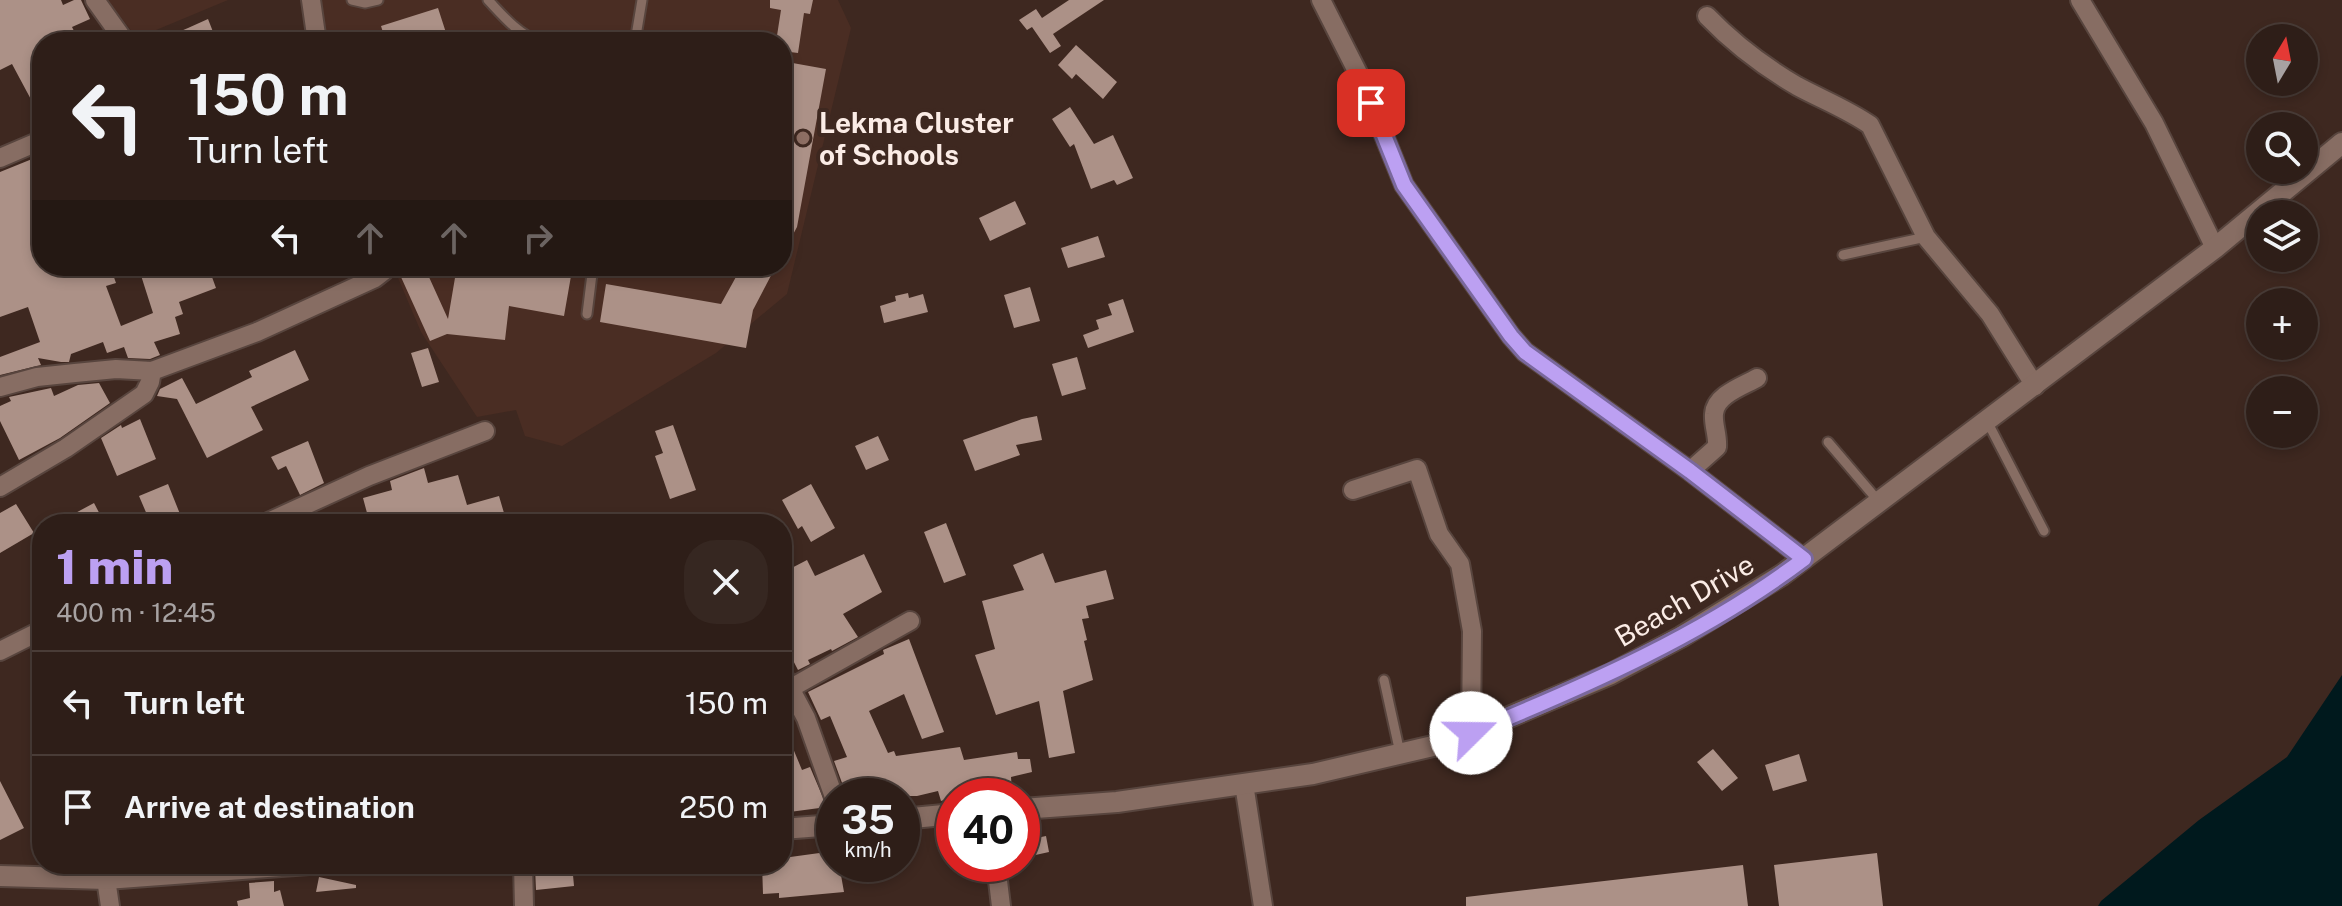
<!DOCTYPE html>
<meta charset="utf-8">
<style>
body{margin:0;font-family:"Public Sans",sans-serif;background:#362721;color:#f1f3f6;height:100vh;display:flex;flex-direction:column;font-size:30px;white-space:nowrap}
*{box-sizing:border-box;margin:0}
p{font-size:26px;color:#a7a2a2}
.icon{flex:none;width:44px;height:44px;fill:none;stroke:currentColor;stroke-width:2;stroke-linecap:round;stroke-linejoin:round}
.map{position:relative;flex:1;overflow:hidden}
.sheet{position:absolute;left:32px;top:514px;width:760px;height:360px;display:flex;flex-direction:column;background:#2e1e18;border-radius:32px;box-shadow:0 4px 12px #0003,0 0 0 2px #493c37}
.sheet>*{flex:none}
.banner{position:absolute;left:32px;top:32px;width:760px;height:244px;border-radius:32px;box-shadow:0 4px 12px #0003,0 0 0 2px #493c37;background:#2e1e18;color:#f1f3f6;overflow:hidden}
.needle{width:52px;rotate:10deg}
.buttons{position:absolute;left:2246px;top:24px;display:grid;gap:16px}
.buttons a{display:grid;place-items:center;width:72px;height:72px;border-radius:50%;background:#2e1e18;box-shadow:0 4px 12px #0003,0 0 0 2px #493c37;font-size:40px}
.speed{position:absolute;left:816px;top:778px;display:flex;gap:16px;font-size:40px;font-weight:700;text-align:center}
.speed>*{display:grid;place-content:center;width:104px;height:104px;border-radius:50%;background:#2e1e18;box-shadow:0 4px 12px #0003,0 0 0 2px #493c37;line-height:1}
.speed small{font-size:20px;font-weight:400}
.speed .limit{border:12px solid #d22;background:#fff;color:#111}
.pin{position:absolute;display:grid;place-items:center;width:68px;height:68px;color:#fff;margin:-34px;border-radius:16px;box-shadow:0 4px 12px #0006}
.me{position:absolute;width:88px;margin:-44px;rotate:68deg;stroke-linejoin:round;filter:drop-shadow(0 0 6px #0008)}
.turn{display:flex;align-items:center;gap:28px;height:168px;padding:0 24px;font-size:36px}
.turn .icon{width:104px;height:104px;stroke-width:2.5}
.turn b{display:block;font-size:56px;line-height:68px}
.lanes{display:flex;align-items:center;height:76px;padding:0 24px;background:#0003;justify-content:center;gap:40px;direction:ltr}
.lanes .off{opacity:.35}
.round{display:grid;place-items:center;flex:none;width:84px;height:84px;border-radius:32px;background:#362721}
.summary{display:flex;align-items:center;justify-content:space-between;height:136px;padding:0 24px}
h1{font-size:48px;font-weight:800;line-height:60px;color:#bca0f2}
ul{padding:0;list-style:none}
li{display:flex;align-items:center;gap:24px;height:104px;padding:0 24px;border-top:2px solid #493c37}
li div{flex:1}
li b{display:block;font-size:30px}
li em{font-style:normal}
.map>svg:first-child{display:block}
.built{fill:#4a2d23}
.water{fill:#00191d}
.building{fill:#ac9187}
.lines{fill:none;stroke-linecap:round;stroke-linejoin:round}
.lane-casing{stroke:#58453e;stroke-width:13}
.street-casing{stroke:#58453e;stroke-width:22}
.secondary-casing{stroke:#58453e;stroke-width:24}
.lane{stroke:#876d63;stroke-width:9}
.street{stroke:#876d63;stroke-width:18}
.secondary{stroke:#876d63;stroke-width:20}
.route-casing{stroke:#7a689d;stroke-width:20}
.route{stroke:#bca0f2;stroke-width:14}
.education-dot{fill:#8d6e63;stroke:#3e2820;stroke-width:3}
.labels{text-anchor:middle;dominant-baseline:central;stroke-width:8;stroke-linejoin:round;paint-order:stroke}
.poi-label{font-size:28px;font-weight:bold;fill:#fbece6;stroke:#3e2820;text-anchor:start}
.street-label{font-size:28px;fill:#fbece6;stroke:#3e2820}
</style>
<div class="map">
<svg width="2342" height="906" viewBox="0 0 2342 906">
<rect width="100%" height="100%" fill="#3e2820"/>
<path class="built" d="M107,0h121l-91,38z
M305,0h533l13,28 -64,266 -71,59 -154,93 -37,-10 -9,-26 -39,7 -56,-85 -28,-66h389v-224h-463z"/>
<path class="water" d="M2342,675v231h-244l3,-5 98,-81 88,-63z"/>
<path class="building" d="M0,0h61l2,5 11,-5h7l9,19 -18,8 2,4 -20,11h-12v78l-30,-56 -12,6z
M770,0h43l-3,14 -6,-1 -6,40 -16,-2v-9h-6l5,-32 -11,-2z
M1069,0h35l-51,34 8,12 -11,7 -18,-26 -5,3 -8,-10 17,-11 6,9z
M438,8l11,34h-63l-5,-16z
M208,19l9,23h-62l33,-14z
M1076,45l41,37 -14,17 -27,-25 -4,5 -14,-14z
M787,62l39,7 -29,158 -15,28v-167z
M1070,107l24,37 19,-9 20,43 -16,7 -3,-5 -23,9 -17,-45 -4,3 -18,-28z
M42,155v111h68l6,17 -10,3 15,40 32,-13 -15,-47h70l8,22 -37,14 4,12 -8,3 5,17 -26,8 6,13 -10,4 -22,-1 -4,-11 -17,6 -4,-11 -32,12 -2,8h-8l-23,-4 3,7 -41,10v-18l40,-15 -12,-35 -28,10v-145z
M1015,201l11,23 -36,17 -11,-23z
M1098,236l7,21 -37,11 -7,-20z
M396,266h28l24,53 9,-53h56l58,10 -7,40 -55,-10 -4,34 -58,-6 -17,7z
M742,266h34l-23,44 -7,38 -146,-26 6,-38 115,20z
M1030,287l10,34 -26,7 -10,-33z
M908,293l1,5 14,-4 5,18 -44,11 -4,-17 16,-5 -1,-5z
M1123,299l11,33 -46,16 -5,-13 16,-6 -3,-9 16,-5 -4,-11z
M428,348l11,34 -17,5 -11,-34z
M295,350l14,30 -58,27 12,23 -56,28 -30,-59 -20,-3 3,-7 22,-11 14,26 56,-27 -3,-6z
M1077,357l9,32 -24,7 -10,-32z
M99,383l11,20 -50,35 -41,22 -19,-39v-15l11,-5 -2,-4 42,-9 3,8 24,-11z
M1037,416l5,24 -26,5 4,10 -45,16 -12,-31 59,-21z
M140,419l16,40 -39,17 -16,-38 20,-13 1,3z
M673,425l23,65 -26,9 -15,-43 8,-3 -8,-22z
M878,436l11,24 -23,10 -11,-24z
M308,441l16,42 -24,12 -14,-29 -8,4 -7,-13z
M424,468l4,15 30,-8 9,30 32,-9 5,17 -5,1 3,10h-132l-7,-26 29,-8 -2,-9z
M168,484l16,40h-33l-12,-28z
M811,484l24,44 -24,14 -9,-16 -4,3 -16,-29z
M94,503l11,21h-50z
M16,504l18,29 -34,20v-40z
M946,523l20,52 -22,8 -20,-51z
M1043,553l12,30 51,-13 8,29 -28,7 3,12 -7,1 5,21 -3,1 9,39 -30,11 12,62 -26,5 -10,-57 -43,14 -21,-60 20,-6 -13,-48 42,-11 -11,-25z
M864,554l18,38 -39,22 15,23 -26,14 -1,-2 -23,11 2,4 -12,6 -16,-31v-46l8,-5 -8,-15 25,-13 8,16z
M909,639l35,93 -22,7 -18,-45 -35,17 19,42 6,-2 2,5 64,-9 4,13 53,-8 1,7h12l2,13 -21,5 1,14 -24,4 -2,-13 -27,6 -2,8 -16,5 -3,-10 -21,5h-36l-2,-7 -19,6 -3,-9 -12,5 -11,-30 13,-4 -17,-41 -9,4 -13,-28 76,-38 -1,-4z
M782,722l20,48 8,-3 17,40 -45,6z
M1713,749l25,29 -16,13 -25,-29z
M1799,754l8,27 -34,10 -8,-26z
M0,781l24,47 -24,12z
M1046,836l3,16 -27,6v-17z
M834,851v13h5l5,28 -65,6v-5l-16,1 -1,-30h22l-1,-6z
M1877,853l6,53h-104l-5,-41z
M572,864l2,22 -38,4 -1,-22z
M1743,865l5,41h-282v-9z
M319,877l37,8v3l-40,4z
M274,881v11l6,-2 4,16h-46l-1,-5 13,-3 -1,-15z"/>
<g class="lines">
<g class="lane-casing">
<path id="lane" d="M352,0l13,3 13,-3
M488,0c16,17 29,33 51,42
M635,42l7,-42
M1843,255l83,-18
M587,314l6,-48
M1987,421l57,110
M1828,442l52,61
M1384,680l16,73"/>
</g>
<g class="street-casing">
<path id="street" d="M95,0l30,42
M311,0l6,42
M1321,0l41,81 42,104 107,151 14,16 165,119 114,88
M2080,0l74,123 61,125
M1707,16c27,28 56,50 90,70 24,13 50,23 73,39l56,112 64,77 45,72
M0,158l42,-18
M0,387l37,-10 38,-4 41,-4 36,2 105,-39 118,-54 9,-7v-5
M1690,471l27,-24c1,-12 -4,-22 -3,-33 1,-19 29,-28 43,-36
M0,487l66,-39 78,-54 6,-12 2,-11
M1353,490l64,-21 22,65 21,30 12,67 -1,102
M264,524l105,-48 116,-45
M0,651l42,-21
M782,673l24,45 28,79
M791,688l119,-67
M1244,784l19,122
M523,864l1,42
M996,864l5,42
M106,879l4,27"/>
</g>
<g class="secondary-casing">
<path id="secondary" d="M1022,809l95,-7 196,-28 137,-32 161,-68 70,-37 101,-62 433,-327 127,-105
M902,819l52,-5
M782,829l52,-4
M0,876l106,3 203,-15"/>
</g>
<use href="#lane" class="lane"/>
<use href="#street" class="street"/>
<use href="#secondary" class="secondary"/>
</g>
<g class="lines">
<g class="route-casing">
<path id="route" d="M1371,103l33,82 107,151 14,16 165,119 114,88c-99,75 -218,127 -333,174"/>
</g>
<use href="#route" class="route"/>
</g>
<circle class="education-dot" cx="803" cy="138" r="8"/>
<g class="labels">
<g class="poi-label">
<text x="819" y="122">Lekma Cluster<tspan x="819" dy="32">of Schools</tspan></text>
</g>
<g class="street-label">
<text transform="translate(1684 600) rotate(-30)">Beach Drive</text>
</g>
</g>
</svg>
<div class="buttons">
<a><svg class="needle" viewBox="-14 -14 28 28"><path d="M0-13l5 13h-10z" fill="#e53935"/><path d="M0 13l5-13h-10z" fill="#a7a2a2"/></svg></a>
<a><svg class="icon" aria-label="search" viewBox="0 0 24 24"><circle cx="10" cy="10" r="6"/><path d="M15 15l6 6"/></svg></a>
<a><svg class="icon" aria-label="layers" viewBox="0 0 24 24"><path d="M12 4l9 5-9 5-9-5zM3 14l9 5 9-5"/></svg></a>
<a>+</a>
<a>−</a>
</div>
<div class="speed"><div>35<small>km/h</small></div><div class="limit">40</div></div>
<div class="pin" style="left:1371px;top:103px;background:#d93025"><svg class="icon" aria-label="arrive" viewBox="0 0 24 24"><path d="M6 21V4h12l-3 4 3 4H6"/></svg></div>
<svg class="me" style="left:1471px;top:733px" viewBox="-20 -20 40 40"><circle r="19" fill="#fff"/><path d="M0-13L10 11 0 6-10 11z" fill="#bca0f2"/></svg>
<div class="banner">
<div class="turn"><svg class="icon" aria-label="left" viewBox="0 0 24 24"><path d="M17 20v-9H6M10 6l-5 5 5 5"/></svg><div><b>150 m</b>Turn left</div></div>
<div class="lanes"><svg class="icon" aria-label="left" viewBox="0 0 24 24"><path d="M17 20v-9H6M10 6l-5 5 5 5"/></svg><svg class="icon off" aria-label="ahead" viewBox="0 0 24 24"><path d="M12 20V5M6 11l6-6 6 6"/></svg><svg class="icon off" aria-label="ahead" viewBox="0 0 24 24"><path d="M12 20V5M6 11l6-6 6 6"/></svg><svg class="icon off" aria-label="right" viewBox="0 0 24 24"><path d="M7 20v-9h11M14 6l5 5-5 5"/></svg></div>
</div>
<section class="sheet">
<div class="summary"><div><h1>1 min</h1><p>400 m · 12:45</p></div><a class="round"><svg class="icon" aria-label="close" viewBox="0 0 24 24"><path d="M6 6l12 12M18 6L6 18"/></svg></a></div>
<ul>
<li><svg class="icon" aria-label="left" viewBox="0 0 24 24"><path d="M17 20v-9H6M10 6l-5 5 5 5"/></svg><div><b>Turn left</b></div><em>150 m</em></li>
<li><svg class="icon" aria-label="arrive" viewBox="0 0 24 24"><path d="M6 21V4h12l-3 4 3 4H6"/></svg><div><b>Arrive at destination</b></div><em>250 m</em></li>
</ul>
</section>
</div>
